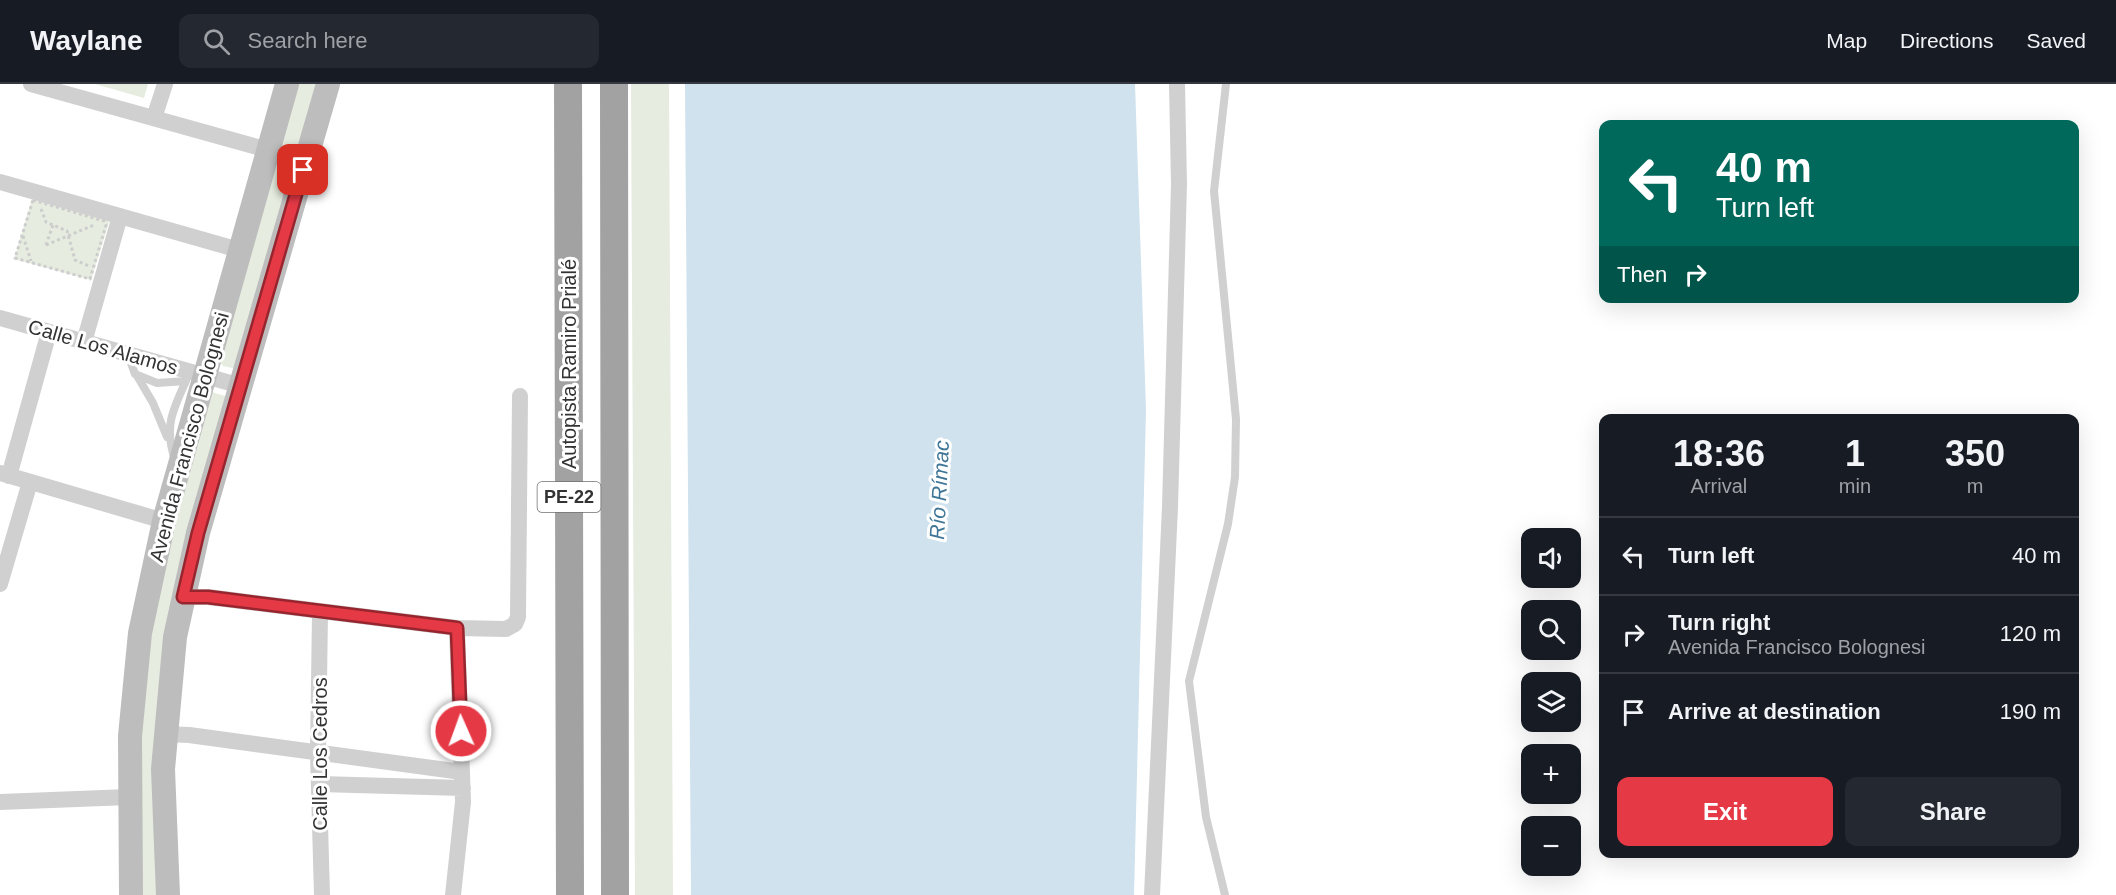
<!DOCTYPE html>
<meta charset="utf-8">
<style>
body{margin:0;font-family:Arial,sans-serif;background:#242831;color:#f1f3f6;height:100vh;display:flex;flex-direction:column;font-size:22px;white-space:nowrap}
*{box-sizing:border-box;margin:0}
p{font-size:20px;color:#9ea1a6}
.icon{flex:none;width:33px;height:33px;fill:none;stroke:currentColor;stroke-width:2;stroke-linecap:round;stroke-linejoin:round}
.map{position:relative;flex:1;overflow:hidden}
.drawer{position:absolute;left:1599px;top:330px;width:480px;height:444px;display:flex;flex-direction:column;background:#171b24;border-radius:12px;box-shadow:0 6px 24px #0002}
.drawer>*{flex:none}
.top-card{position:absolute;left:1599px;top:36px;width:480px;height:183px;border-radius:12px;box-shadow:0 6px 24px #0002;background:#00695c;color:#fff;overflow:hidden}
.controls{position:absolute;left:1521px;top:444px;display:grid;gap:12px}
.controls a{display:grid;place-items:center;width:60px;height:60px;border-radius:12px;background:#171b24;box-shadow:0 6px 24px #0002;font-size:30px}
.pin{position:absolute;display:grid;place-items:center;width:51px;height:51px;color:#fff;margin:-26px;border-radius:12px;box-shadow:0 3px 9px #0006}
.me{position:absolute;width:66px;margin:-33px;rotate:358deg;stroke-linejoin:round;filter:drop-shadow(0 0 4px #0008)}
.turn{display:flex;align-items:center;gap:21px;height:126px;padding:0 18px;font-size:27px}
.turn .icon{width:78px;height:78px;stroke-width:2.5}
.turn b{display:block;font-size:42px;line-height:51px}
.then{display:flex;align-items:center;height:57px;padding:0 18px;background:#0003;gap:12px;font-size:22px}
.eta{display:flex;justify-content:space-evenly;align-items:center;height:102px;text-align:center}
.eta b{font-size:36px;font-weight:700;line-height:42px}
.cta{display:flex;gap:12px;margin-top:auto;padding:12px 18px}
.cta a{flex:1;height:69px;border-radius:12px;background:#e63946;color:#fff;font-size:24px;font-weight:700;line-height:69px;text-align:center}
.cta a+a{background:#242831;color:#f1f3f6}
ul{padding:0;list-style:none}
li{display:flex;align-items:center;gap:18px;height:78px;padding:0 18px;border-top:2px solid #363941}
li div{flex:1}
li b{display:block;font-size:22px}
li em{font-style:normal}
header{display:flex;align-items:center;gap:36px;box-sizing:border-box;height:84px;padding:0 30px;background:#171b24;border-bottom:2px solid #363941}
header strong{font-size:28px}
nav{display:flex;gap:33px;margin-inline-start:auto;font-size:21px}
.search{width:420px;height:54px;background:#242831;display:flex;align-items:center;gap:15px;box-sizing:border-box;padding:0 21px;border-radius:12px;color:#9ea1a6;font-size:22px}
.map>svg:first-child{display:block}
.green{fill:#e6ecdf}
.water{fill:#cfe2ee}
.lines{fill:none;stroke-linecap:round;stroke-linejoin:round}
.path{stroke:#cdcdcd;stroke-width:3;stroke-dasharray:3 3;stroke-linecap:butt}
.service{stroke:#d0d0d0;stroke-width:8}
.minor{stroke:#d0d0d0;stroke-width:16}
.secondary{stroke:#bdbdbd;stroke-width:24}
.trunk{stroke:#a2a2a2;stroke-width:28}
.route-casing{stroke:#96252e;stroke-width:15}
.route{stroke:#e63946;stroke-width:10}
.labels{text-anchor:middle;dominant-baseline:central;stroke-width:6;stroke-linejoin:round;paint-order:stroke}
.shield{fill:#fff;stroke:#707070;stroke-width:1.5}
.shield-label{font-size:18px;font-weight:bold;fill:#333}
.street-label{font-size:20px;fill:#333;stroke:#fff}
.water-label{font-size:21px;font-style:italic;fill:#3f7597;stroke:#fff}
</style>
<header>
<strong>Waylane</strong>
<div class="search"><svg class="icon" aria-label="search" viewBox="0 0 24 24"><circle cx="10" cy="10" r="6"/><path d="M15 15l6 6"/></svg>Search here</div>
<nav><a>Map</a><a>Directions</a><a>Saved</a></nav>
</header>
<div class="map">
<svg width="2116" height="811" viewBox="0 0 2116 811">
<rect width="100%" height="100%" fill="#fff"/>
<path class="green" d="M95,0h53l-4,14z
M295,0h28l-86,285 -14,-3 -6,-10z
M631,0h38l4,811h-38z
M32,115l78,20 -19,61 -77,-21z
M212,308l13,4 3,10 -36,126 -31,363h-23l-3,-98 19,-201z"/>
<path class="water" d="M685,0h450l11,326 -12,485h-443z"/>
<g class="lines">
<path class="path" d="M33,116l71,21 2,4 -16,54 -75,-21z
M41,125l5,13 21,9 8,29 14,6
M23,152l8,25
M46,161l48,-20
M46,161l7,-20"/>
<path class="service" d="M128,271l7,19 22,9 29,-2 1,-4
M136,290l17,29 14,34
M175,376c-11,-32 -3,-49 11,-79
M1225,811l-19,-78 -17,-136 39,-157 7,-47 1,-58 -22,-228 12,-107"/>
<path class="minor" d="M31,0l237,66
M154,34l11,-34
M0,98l239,68
M0,234l241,68
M84,258l36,-126
M0,389l164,48
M9,392l40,-144
M0,500l30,-102
M183,513h25l249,31 49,1 9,-5 3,-7 2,-221
M320,529l-2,140 4,142
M165,650l24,1 273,37
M319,700l144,4
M0,718l129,-5
M453,811l10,-93 -6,-174
M1152,811l18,-388 9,-323 -2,-100"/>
<path class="secondary" d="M131,811l-1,-159 10,-103 24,-112 123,-437
M168,811l-5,-126 12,-132 23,-104 130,-449"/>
<path class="trunk" d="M568,0l2,811
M614,0l1,811"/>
</g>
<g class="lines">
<g class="route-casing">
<path id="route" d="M303,86l-105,363 -15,64h25l249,31 4,103"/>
</g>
<use href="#route" class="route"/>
</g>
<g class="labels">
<rect class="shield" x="537.5" y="398" width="63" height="30" rx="4.5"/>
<g class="shield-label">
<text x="569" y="413">PE-22</text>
</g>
<g class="street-label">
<text transform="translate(103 263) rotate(16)">Calle Los Alamos</text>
<text transform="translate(569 280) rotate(-90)">Autopista Ramiro Prialé</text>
<text transform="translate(189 353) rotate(-75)">Avenida Francisco Bolognesi</text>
<text transform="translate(320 670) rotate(-90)">Calle Los Cedros</text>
</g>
<g class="water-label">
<text transform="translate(939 406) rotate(-87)">Río Rímac</text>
</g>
</g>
</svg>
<div class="controls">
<a><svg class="icon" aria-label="sound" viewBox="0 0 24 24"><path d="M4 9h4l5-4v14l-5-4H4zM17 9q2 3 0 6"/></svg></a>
<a><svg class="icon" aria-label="search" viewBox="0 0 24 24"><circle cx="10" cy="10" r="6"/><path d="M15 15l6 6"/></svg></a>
<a><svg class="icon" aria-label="layers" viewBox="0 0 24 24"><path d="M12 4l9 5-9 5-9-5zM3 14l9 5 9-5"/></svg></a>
<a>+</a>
<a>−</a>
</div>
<div class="pin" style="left:303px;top:86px;background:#d93025"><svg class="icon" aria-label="arrive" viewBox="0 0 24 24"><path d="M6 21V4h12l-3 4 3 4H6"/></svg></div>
<svg class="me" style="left:461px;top:647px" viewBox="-20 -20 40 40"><circle r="17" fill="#e63946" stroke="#fff" stroke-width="3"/><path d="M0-11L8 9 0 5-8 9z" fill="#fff"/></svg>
<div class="top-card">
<div class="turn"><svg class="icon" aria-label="left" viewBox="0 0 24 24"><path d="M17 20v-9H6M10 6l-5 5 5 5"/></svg><div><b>40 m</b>Turn left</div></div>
<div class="then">Then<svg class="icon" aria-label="right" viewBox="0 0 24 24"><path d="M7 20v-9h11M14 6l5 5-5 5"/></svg></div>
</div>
<section class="drawer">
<div class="eta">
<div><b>18:36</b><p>Arrival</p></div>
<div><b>1</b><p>min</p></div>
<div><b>350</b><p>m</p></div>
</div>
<ul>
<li><svg class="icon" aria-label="left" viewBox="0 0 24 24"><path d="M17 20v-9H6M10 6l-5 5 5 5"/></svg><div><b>Turn left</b></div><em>40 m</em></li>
<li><svg class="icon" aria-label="right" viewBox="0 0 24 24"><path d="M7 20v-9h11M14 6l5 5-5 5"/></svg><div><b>Turn right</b><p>Avenida Francisco Bolognesi</p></div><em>120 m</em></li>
<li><svg class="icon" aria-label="arrive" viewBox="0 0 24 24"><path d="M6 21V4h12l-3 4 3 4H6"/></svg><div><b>Arrive at destination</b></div><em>190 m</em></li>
</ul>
<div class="cta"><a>Exit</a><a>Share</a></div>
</section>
</div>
